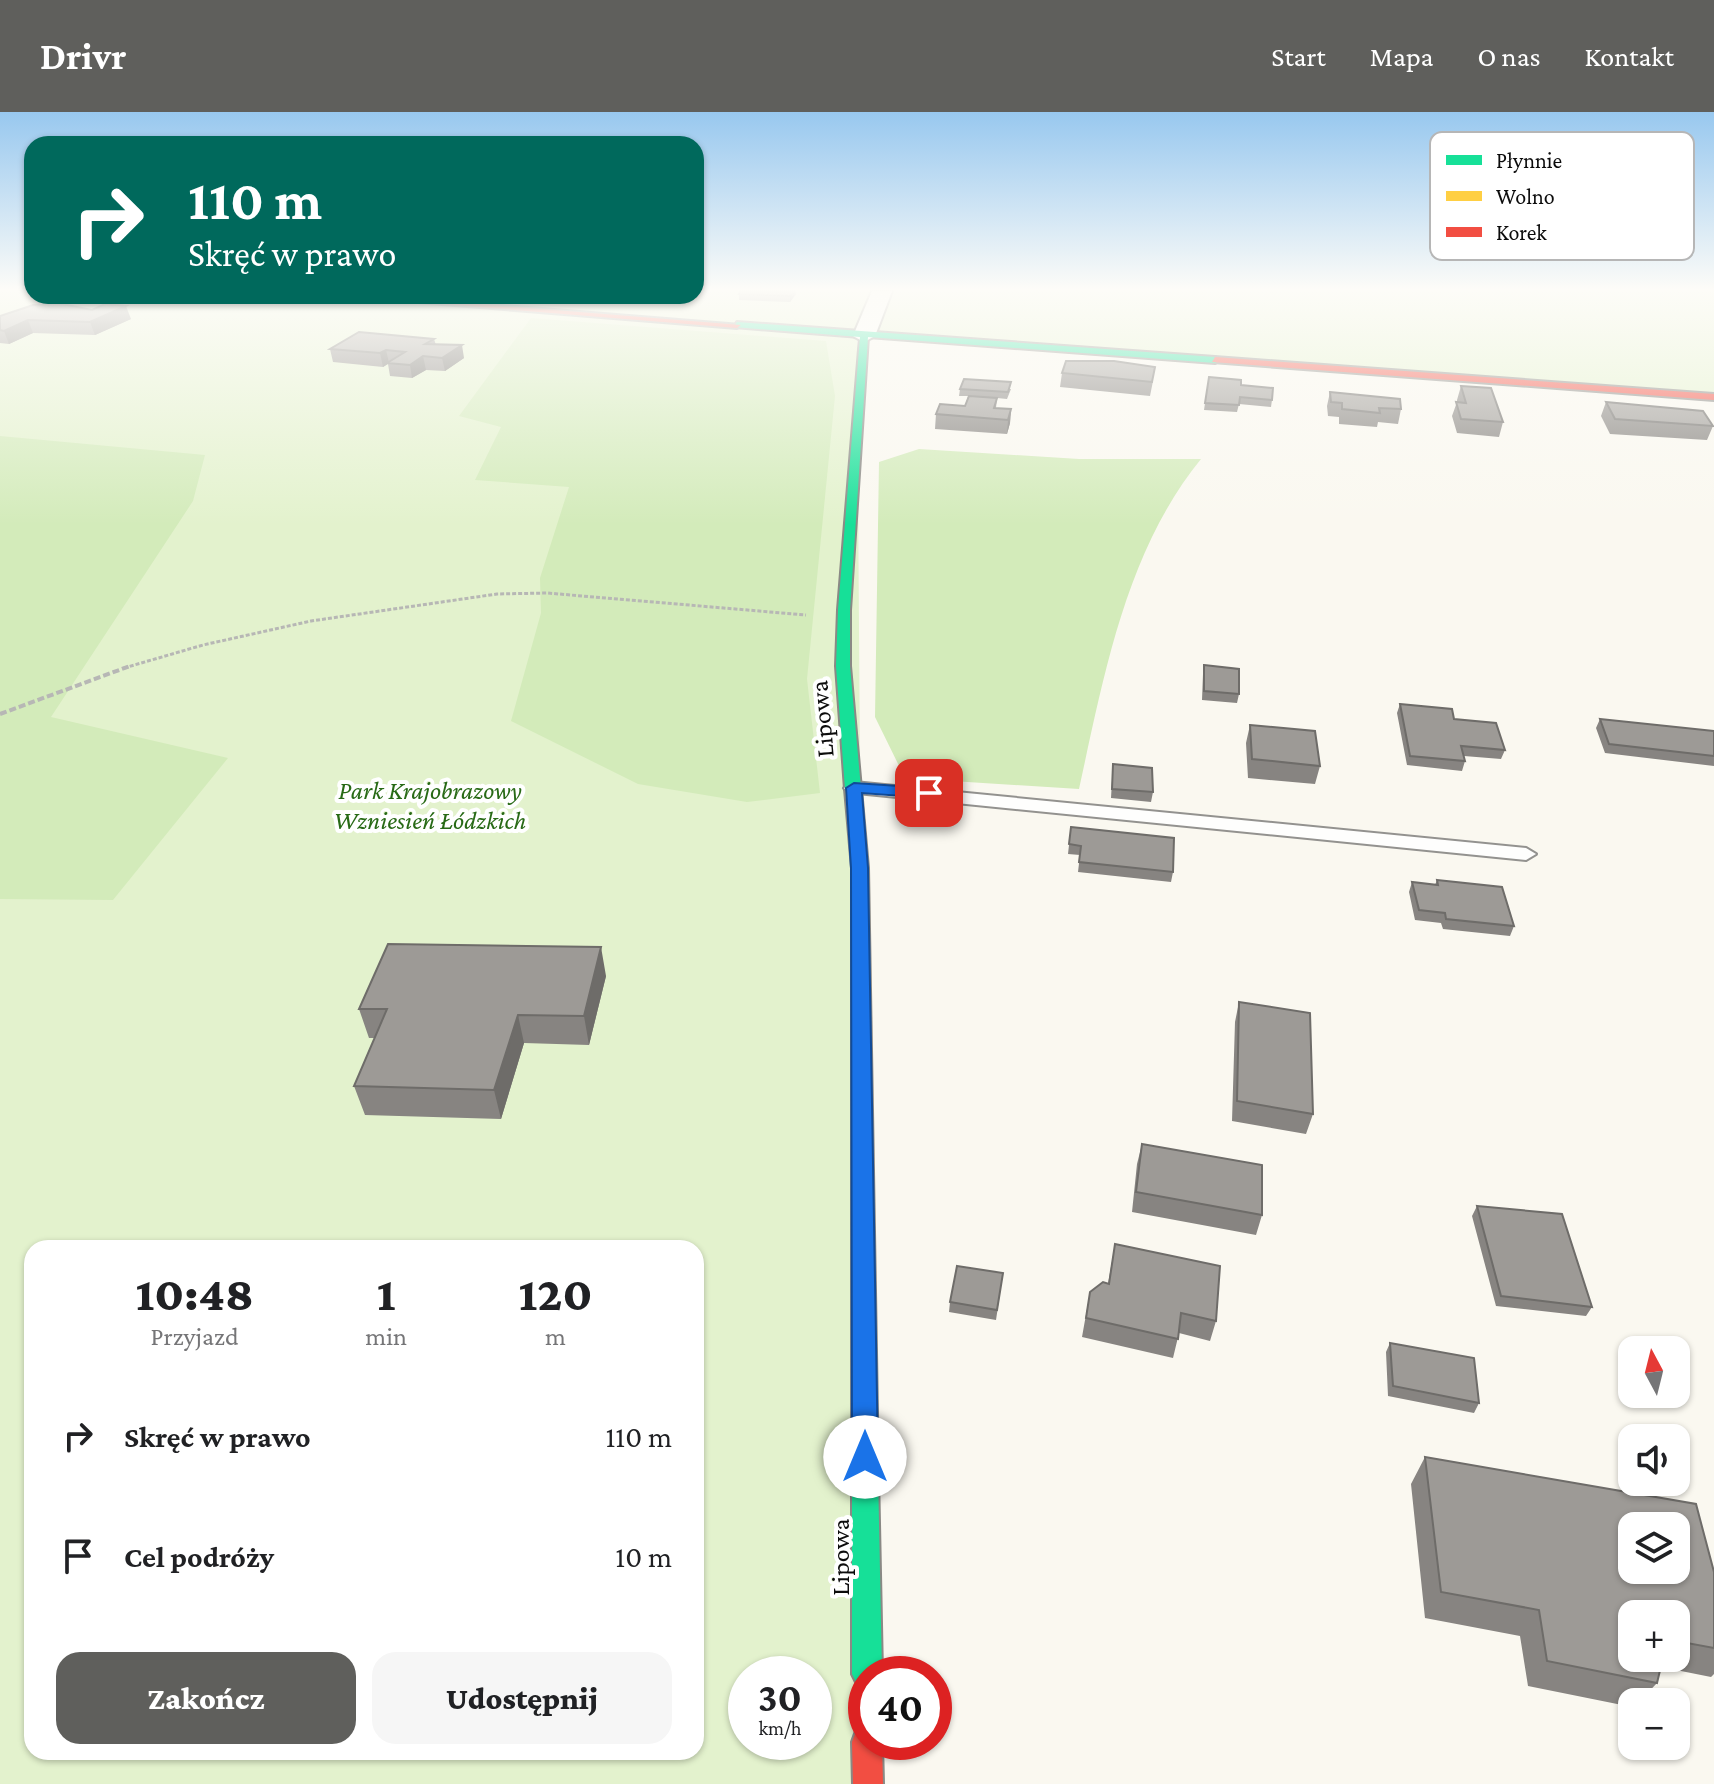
<!DOCTYPE html>
<html lang="pl">
<meta charset="utf-8">
<style>
body{margin:0;font-family:"Crimson Pro",serif;background:#f6f6f6;color:#202124;height:100vh;display:flex;flex-direction:column;font-size:30px;white-space:nowrap}
*{box-sizing:border-box;margin:0}
p{font-size:26px;color:#757577}
.icon{flex:none;width:44px;height:44px;fill:none;stroke:currentColor;stroke-width:2;stroke-linecap:round;stroke-linejoin:round}
.map{position:relative;flex:1;overflow:hidden}
.sheet{position:absolute;left:24px;top:1128px;width:680px;height:520px;display:flex;flex-direction:column;background:#fff;border-radius:24px;box-shadow:0 2px 6px #0004}
.sheet>*{flex:none}
.top-card{position:absolute;left:24px;top:24px;width:680px;height:168px;border-radius:24px;box-shadow:0 2px 6px #0004;background:#00695c;color:#fff;overflow:hidden}
.needle{width:52px;rotate:353deg}
.controls{position:absolute;left:1618px;top:1224px;display:grid;gap:16px}
.controls a{display:grid;place-items:center;width:72px;height:72px;border-radius:16px;background:#fff;box-shadow:0 2px 6px #0004;font-size:40px}
.speed{position:absolute;left:728px;top:1544px;display:flex;gap:16px;font-size:40px;font-weight:700;text-align:center}
.speed>*{display:grid;place-content:center;width:104px;height:104px;border-radius:50%;background:#fff;box-shadow:0 2px 6px #0004;line-height:1}
.speed small{font-size:20px;font-weight:400}
.speed .limit{border:12px solid #d22;background:#fff;color:#111}
.pin{position:absolute;display:grid;place-items:center;width:68px;height:68px;color:#fff;margin:-34px;border-radius:16px;box-shadow:0 4px 12px #0006}
.me{position:absolute;width:88px;margin:-44px;rotate:0deg;stroke-linejoin:round;filter:drop-shadow(0 0 6px #0008)}
.turn{display:flex;align-items:center;gap:28px;height:168px;padding:0 32px;font-size:36px}
.turn .icon{width:104px;height:104px;stroke-width:2.5}
.turn b{display:block;font-size:56px;line-height:68px}
.eta{display:flex;justify-content:space-evenly;align-items:center;height:136px;text-align:center}
.eta b{font-size:48px;font-weight:800;line-height:56px}
.action{display:flex;gap:16px;margin-top:auto;padding:16px 32px}
.action a{flex:1;height:92px;border-radius:24px;background:#5f5f5c;color:#fff;font-size:32px;font-weight:800;line-height:92px;text-align:center}
.action a+a{background:#f6f6f6;color:#202124}
ul{padding:0;list-style:none}
li{display:flex;align-items:center;gap:24px;height:120px;padding:0 32px}
li div{flex:1}
li b{display:block;font-size:30px}
li em{font-style:normal}
header{display:flex;align-items:center;gap:48px;box-sizing:border-box;height:112px;padding:0 40px;background:#5f5f5c;color:#fff}
header strong{font-size:38px}
nav{display:flex;gap:44px;margin-inline-start:auto;font-size:28px}
.map>svg:first-child{display:block}
.green{fill:#e3f2cd;fill-rule:evenodd}
.forest{fill:#d3ebba}
.lines{fill:none;stroke-linecap:round;stroke-linejoin:round}
.lane-casing{stroke:#93928f;stroke-width:4}
.street-casing{stroke:#93928f;stroke-width:4}
.fast-casing{stroke:#8a8985;stroke-width:4}
.slow-casing{stroke:#8a8985;stroke-width:4}
.jam-casing{stroke:#8a8985;stroke-width:4}
.path-far1{stroke:#b7b7b5;stroke-width:3;stroke-dasharray:4 2;stroke-linecap:butt}
.path{stroke:#b7b7b5;stroke-width:4;stroke-dasharray:7 3;stroke-linecap:butt}
.lane{fill:#fefefd;fill-rule:evenodd}
.street{fill:#fefefd;fill-rule:evenodd}
.fast{fill:#16e098;fill-rule:evenodd}
.slow{fill:#ffcf43;fill-rule:evenodd}
.jam{fill:#f24e42;fill-rule:evenodd}
.wall{fill:#878481;fill-rule:evenodd}
.shaded-wall{fill:#6e6c69}
.building{fill:#9d9a96;stroke:#6e6c69;stroke-width:2;fill-rule:evenodd}
.route{fill:#1a73e8;stroke:#114b97;stroke-width:2}
.labels{text-anchor:middle;dominant-baseline:central;stroke-width:8;stroke-linejoin:round;paint-order:stroke}
.street-label{font-size:26px;fill:#0c0c0c;stroke:#fff}
.park-label{font-size:26px;font-style:italic;fill:#286a16;stroke:#fff}
.key{fill:#fff;stroke:#b6b6b6;stroke-width:2}
.key-label{font-size:22px;fill:#0c0c0c}
</style>
<header>
<strong>Drivr</strong>
<nav><a>Start</a><a>Mapa</a><a>O nas</a><a>Kontakt</a></nav>
</header>
<div class="map">
<svg width="1714" height="1672" viewBox="0 0 1714 1672">
<rect width="100%" height="100%" fill="#faf8f0"/>
<path class="green" d="M0,179h32v5h664v-5h1018v110l-857,-64 10,1447h-867zM32,1136h664v504h-664zM746,1562h68v68h-68z"/>
<path class="forest" d="M531,206l295,23 9,55 -28,283 13,114 -73,9 -109,-18 -127,-63 30,-108 -1,-35 29,-91 -94,-7 26,-53 -42,-11z
M0,324l205,19 -12,46 -142,216 177,41 -115,142 -113,-1z
M919,337l160,10h122c-75,92 -97,216 -122,330l-174,-11 -30,-61 4,-255z"/>
<g class="lines">
<g class="lane-casing">
<path id="lane" d="M854,670l672,66 10,6 -10,6 -679,-68 -3,-4z"/>
</g>
<g class="street-casing">
<path id="street" d="M872,179h20l-17,45 -11,6 -11,-6z"/>
</g>
<g class="fast-casing">
<path id="fast" d="M737,210l478,35 5,3 -5,3 -347,-26 -18,273v56l11,123 -2,3h-12l-2,-3 -9,-123 2,-56 22,-273 -126,-10z
M865,1349l9,3 4,9 4,201h-16v14l-9,-4 -5,-10v-201l4,-9z"/>
</g>
<g class="slow-casing">
<path id="slow" d="M853,672l8,5 7,79 10,605 -4,9 -9,3 -9,-3 -4,-9v-605l-7,-79z"/>
</g>
<g class="jam-casing">
<path id="jam" d="M343,184h37l361,29 -4,3z
M1215,245l499,37v6l-502,-38z
M866,1615v15h16l1,42h-30l-1,-42 4,-11z"/>
</g>
<path class="path-far1" d="M124,556l79,-23 108,-24 186,-27 50,-1 259,22"/>
<path class="path" d="M0,602l130,-48"/>
<use href="#lane" class="lane"/>
<use href="#street" class="street"/>
<use href="#fast" class="fast"/>
<use href="#slow" class="slow"/>
<use href="#jam" class="jam"/>
</g>
<path class="wall" d="M739,182h57l-6,8 -51,-2z
M0,204l131,3 -36,16 -62,-2 -24,11 -9,-1z
M434,227l2,6 28,13 -19,13 -19,-1 -14,8 -22,-2 -2,-12 -5,3 -50,-5 -3,-13z
M1062,261l91,8 -3,15 -90,-9z
M1209,265l32,8 31,15 -1,7 -32,-3 -2,8 -33,-2z
M1461,274l42,36 -4,15 -42,-4 -5,-17 5,-14v-2z
M960,277h51l-4,10 -10,-1 -1,10 15,1 -1,14 -3,11 -72,-5 1,-15 29,-8 3,-10h-9z
M1330,280l71,17 -3,15 -20,-2 -1,5 -38,-3v-7l-11,-1 -1,-10z
M1606,290l107,24 -6,14 -97,-6 -9,-18z
M1204,553l35,29 -2,9 -35,-3 1,-26z
M1400,592l54,15 51,31 -4,9 -37,-3 1,5 -3,10 -55,-6 -10,-52z
M1600,607l114,12v35l-109,-13 -9,-25z
M1250,613l70,41 -5,18 -67,-6 -2,-35z
M1113,652l40,28 -2,10 -40,-4z
M1071,715l102,45 -2,10 -93,-10 2,-17 -12,-1z
M1437,768l77,46 -4,10 -67,-7 -2,-6 -26,-3 -6,-28 3,-10 23,3z
M606,864l-17,69 -65,-2 -23,76 -136,-4 -11,-29 21,-48h-6l-10,-29z
M1239,890l74,112 -7,20 -74,-13 3,-99z
M1142,1032l120,71 -6,20 -124,-23 5,-48z
M1477,1094l115,101 -6,9 -90,-10 -24,-90z
M1115,1132l101,77 -6,20 -31,-8 -6,25 -91,-21 8,-45 18,-8z
M1003,1161l-7,47 -47,-8 1,-10z
M1390,1231l89,60 -5,10 -86,-17 -2,-44z
M1425,1345l289,115v102l-3,3 -50,-10 -4,16 -18,19h-7v5l-104,-21 -8,-50 -95,-18 -14,-134zM1676,1502v44h-44z"/>
<path class="shaded-wall" d="M793,179h2l1,3 -6,8v-6z
M126,194l5,13 -36,16 -5,-13z
M28,208l5,13 -24,11 -5,-13z
M462,233l2,13 -19,13 -3,-13z
M386,238l3,13 -6,4 -3,-14z
M423,244l3,14 -14,8 -2,-13z
M1011,297l-1,14 -3,11 1,-14z
M601,835l5,29 -17,69 -5,-29z
M518,903l6,28 -23,76 -7,-29z"/>
<path class="building" d="M741,179h52l-3,5 -51,-2z
M62,192l30,6 13,-6 21,2 -36,16 -62,-2 -24,11 -4,-1v-14l33,-11z
M359,220l75,7 -9,5 37,1 -20,13 -19,-2 -13,9 -23,-2 18,-11 -19,-2 -6,3 -50,-4z
M1066,249h48l41,6 -3,15 -90,-9z
M1209,265l32,3v5l32,3 -1,12 -32,-3 -1,8 -34,-2z
M964,267l47,3 -3,10 -48,-3z
M1461,274l30,2 12,34 -42,-3 -5,-17 10,1z
M1330,280l70,7 1,10 -22,-1 1,5 -38,-4v-6l-11,-1z
M969,284l28,2 -3,10 17,1 -3,11 -72,-6 4,-10 25,2z
M1606,290l97,9 10,15 -98,-7z
M1204,553l35,4v25l-35,-3z
M1400,592l52,5 2,10 42,4 9,27 -44,-4 4,15 -55,-5z
M1600,607l114,12v25l-105,-12z
M1250,613l65,6 5,35 -68,-7z
M1113,652l39,4 1,24 -41,-3z
M1071,715l103,11 -1,34 -94,-10 2,-16 -12,-2z
M1437,768l65,7 12,39 -68,-7 -1,-6 -26,-3 -7,-28 26,3z
M388,832l213,3 -17,69 -66,-1 -24,75 -140,-4 33,-77h-28z
M1239,890l71,11 3,101 -76,-13z
M1142,1032l120,21v50l-126,-23z
M1477,1094l85,8 30,93 -91,-11z
M1115,1132l105,22 -4,55 -35,-8 -3,26 -92,-21 4,-26 13,-10 6,2z
M957,1154l46,7 -6,37 -47,-8z
M1390,1231l84,15 5,45 -86,-17z
M1425,1345l271,47 18,68v76l-38,-7v-27h-44v44h31l-6,25 -110,-22 -8,-51 -98,-18zM1632,1414h44v44h-44z"/>
<linearGradient id="sky" x2="0" y2="1"><stop stop-color="#98c8ef"/><stop offset="0.43" stop-color="#fdfcf8"/><stop offset="1" stop-color="#fdfcf8" stop-opacity="0"/></linearGradient>
<rect width="1714" height="413" fill="url(#sky)"/>
<path class="route" d="M854,671l75,5 8,5 -8,5 -67,-5 6,75 10,589 -4,9 -9,3 -9,-3 -4,-9 -1,-589 -5,-80z"/>
<g class="labels">
<g class="street-label">
<text transform="translate(822 607) rotate(-95)">Lipowa</text>
<text transform="translate(840 1445) rotate(-90)">Lipowa</text>
</g>
<g class="park-label">
<text x="430" y="678">Park Krajobrazowy<tspan x="430" dy="30">Wzniesień Łódzkich</tspan></text>
</g>
</g>
<rect x="1430" y="20" width="264" height="128" rx="12" class="key"/>
<rect x="1446" y="43" width="36" height="10" fill="#16e098"/>
<rect x="1446" y="79" width="36" height="10" fill="#ffcf43"/>
<rect x="1446" y="115" width="36" height="10" fill="#f24e42"/>
<g class="key-label">
<text x="1496" y="56">Płynnie</text>
<text x="1496" y="92">Wolno</text>
<text x="1496" y="128">Korek</text>
</g>
</svg>
<div class="controls">
<a><svg class="needle" viewBox="-14 -14 28 28"><path d="M0-13l5 13h-10z" fill="#e53935"/><path d="M0 13l5-13h-10z" fill="#757577"/></svg></a>
<a><svg class="icon" aria-label="sound" viewBox="0 0 24 24"><path d="M4 9h4l5-4v14l-5-4H4zM17 9q2 3 0 6"/></svg></a>
<a><svg class="icon" aria-label="layers" viewBox="0 0 24 24"><path d="M12 4l9 5-9 5-9-5zM3 14l9 5 9-5"/></svg></a>
<a>+</a>
<a>−</a>
</div>
<div class="speed"><div>30<small>km/h</small></div><div class="limit">40</div></div>
<div class="pin" style="left:929px;top:681px;background:#d93025"><svg class="icon" aria-label="arrive" viewBox="0 0 24 24"><path d="M6 21V4h12l-3 4 3 4H6"/></svg></div>
<svg class="me" style="left:865px;top:1345px" viewBox="-20 -20 40 40"><circle r="19" fill="#fff"/><path d="M0-13L10 11 0 6-10 11z" fill="#1a73e8"/></svg>
<div class="top-card">
<div class="turn"><svg class="icon" aria-label="right" viewBox="0 0 24 24"><path d="M7 20v-9h11M14 6l5 5-5 5"/></svg><div><b>110 m</b>Skręć w prawo</div></div>
</div>
<section class="sheet">
<div class="eta">
<div><b>10:48</b><p>Przyjazd</p></div>
<div><b>1</b><p>min</p></div>
<div><b>120</b><p>m</p></div>
</div>
<ul>
<li><svg class="icon" aria-label="right" viewBox="0 0 24 24"><path d="M7 20v-9h11M14 6l5 5-5 5"/></svg><div><b>Skręć w prawo</b></div><em>110 m</em></li>
<li><svg class="icon" aria-label="arrive" viewBox="0 0 24 24"><path d="M6 21V4h12l-3 4 3 4H6"/></svg><div><b>Cel podróży</b></div><em>10 m</em></li>
</ul>
<div class="action"><a>Zakończ</a><a>Udostępnij</a></div>
</section>
</div>
